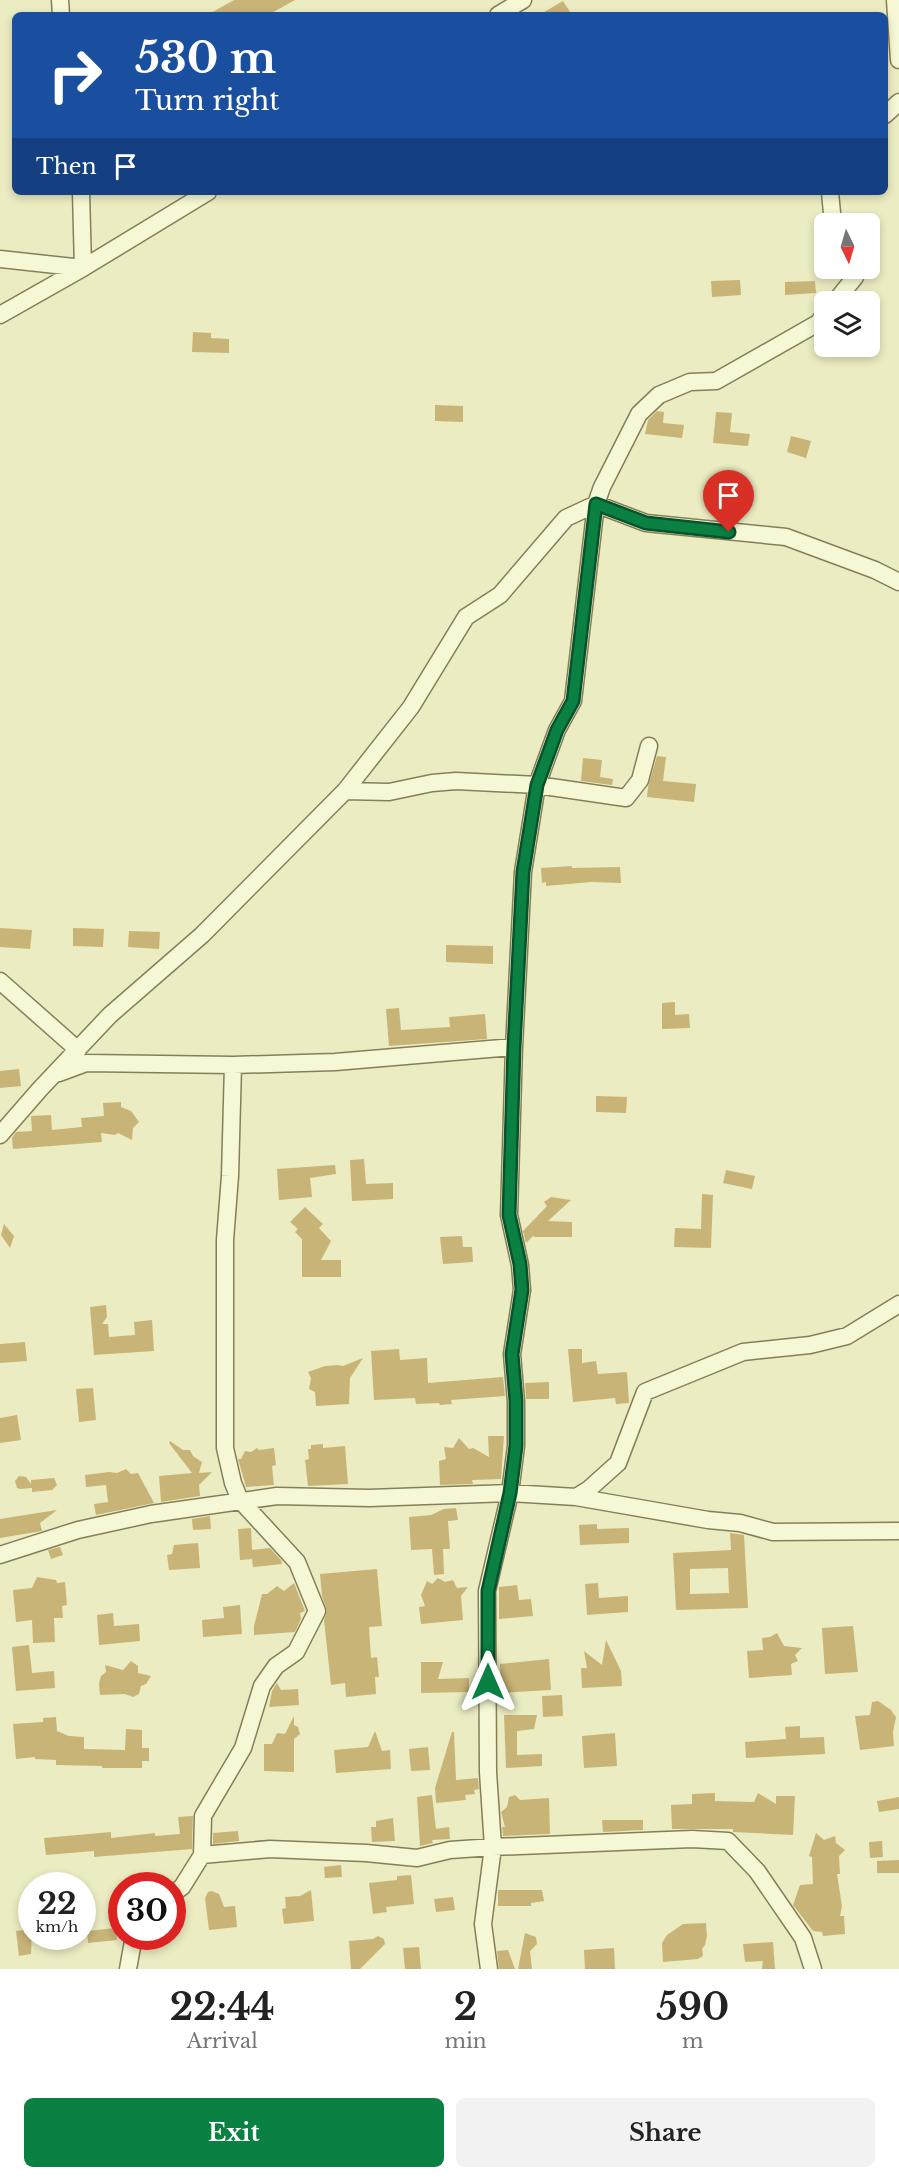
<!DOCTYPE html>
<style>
body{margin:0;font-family:"Libre Baskerville",serif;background:#f2f2f2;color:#222;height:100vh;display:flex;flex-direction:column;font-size:22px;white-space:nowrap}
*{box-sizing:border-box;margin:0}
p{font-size:20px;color:#767676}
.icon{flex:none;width:33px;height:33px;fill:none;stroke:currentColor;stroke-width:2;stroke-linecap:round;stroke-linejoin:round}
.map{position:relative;height:1969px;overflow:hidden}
.sheet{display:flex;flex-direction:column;background:#fff;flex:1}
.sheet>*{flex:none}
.hud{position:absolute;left:12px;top:12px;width:876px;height:183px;border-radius:9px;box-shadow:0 3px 9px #0003;background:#1a4fa0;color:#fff;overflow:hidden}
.needle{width:39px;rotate:175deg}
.fabs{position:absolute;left:814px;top:213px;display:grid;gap:12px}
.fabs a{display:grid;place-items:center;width:66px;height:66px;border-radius:9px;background:#fff;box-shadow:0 3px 9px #0003;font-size:30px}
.speed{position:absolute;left:18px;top:1872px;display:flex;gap:12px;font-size:30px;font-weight:700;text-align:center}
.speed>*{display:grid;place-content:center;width:78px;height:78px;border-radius:50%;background:#fff;box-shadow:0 3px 9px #0003;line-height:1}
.speed small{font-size:15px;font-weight:400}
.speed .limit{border:9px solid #d22;background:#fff;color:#111}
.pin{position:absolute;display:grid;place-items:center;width:51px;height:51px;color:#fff;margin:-62px -26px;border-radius:50% 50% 50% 0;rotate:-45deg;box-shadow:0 0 6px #0007}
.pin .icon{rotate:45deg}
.me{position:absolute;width:66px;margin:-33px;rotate:0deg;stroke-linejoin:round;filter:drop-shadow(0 0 4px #0008)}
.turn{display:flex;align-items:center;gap:21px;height:126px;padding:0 24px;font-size:27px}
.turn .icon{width:78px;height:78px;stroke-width:2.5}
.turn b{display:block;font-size:42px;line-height:51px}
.then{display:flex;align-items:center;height:57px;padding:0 24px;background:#0003;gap:12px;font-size:22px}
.eta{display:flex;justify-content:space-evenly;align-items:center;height:102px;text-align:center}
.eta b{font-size:36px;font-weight:700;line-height:42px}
.action{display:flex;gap:12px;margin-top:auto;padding:12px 24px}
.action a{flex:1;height:69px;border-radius:9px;background:#0b8043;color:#fff;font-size:24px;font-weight:700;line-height:69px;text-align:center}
.action a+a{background:#f2f2f2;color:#222}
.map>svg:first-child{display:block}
.building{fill:#c9b478;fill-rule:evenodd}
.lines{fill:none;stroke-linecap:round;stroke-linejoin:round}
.street-casing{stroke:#857f59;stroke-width:19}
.street{stroke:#f6f7d4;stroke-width:16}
.route-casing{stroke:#07532c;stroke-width:15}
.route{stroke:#0b8043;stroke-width:10}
</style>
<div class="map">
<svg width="899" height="1969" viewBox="0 0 899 1969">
<rect width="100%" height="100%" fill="#ebecc1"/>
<path class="building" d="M234,0h61l-27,15h-61z
M563,1l9,14h-33z
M740,280l1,15 -29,2 -1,-16z
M815,281l1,12 -31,2v-13z
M193,332l18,1v5l18,1v14l-37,-1z
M435,405l28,1v16l-28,-1z
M657,411l7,1 -1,11 21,2 -2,13 -37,-4 3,-14z
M716,412l16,1 -2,19 20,2 -2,12 -35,-3z
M791,436l20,5 -5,17 -19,-6z
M717,491l29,2 -1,18 -30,-3z
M657,756l9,1 -3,24 33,3 -2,18 -47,-5 1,-10z
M583,758l19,2 -2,17 13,2 -1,6 -31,-4z
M572,866v2l48,-1 1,16 -30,-1 -45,4v-4l-4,1 -1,-15z
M0,928l32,2 -2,19 -30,-2z
M73,928l31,1 -1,18 -30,-1z
M129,931l31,1 -1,17 -31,-2z
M446,945l47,1v18l-47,-2z
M675,1002v13l14,-1 1,14 -28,1v-26z
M399,1008l2,22 49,-3 -1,-10 36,-3 2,25 -98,7 -3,-37z
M19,1069l2,17 -21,2v-17z
M596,1096l31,1 -1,16 -30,-1z
M121,1102v5l10,4 8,11 -6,6 -1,12 -14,-7 -3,2 -14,-2 1,9 -89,7 -1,-11 4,-6 16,-1 -1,-15 20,-1 1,15 30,-3 -1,-9 23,-2 -1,-13z
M364,1159l2,25 27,-1v16l-41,2 -2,-41z
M335,1165l1,9 -26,4 2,19 -33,3 -2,-31z
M726,1170l29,6 -3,13 -29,-6z
M702,1194l11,1 -2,53 -37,-1 1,-19 26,1z
M551,1197l20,3 -23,21 24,1v15h-38v-2l-8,8 -3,-12 24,-25 -3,-4z
M305,1207l18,17 -4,4 12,13 -10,19h20v17h-39v-38l-7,-7 3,-3 -8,-7z
M4,1224l10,12 -4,12 -9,-13z
M462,1236l1,11h9l1,15 -30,2 -3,-27z
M106,1305l1,12 -5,7h6l1,13 26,-2 -1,-13 18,-2 2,31 -60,4 -4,-48z
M25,1342l2,19 -27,2v-19z
M399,1349l1,11 27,-2 1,25 75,-6 2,19 -54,4 1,4 -12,1 -1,-2 -23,1 -1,-6 -41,2 -3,-49z
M568,1349h14v14l14,-2 2,13 29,-2 2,31 -13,1 -1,-6 -42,4z
M363,1358l-13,20 -1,26 -33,2 -1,-14 -6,-3 2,-11 -3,-6 17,-6 12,-1 6,1z
M549,1382v17h-23l-1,-16z
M93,1388l3,32 -17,2 -3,-33z
M17,1415l4,25 -21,3v-25z
M488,1436h16l-3,43 -29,1 1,4 -33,1 -1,-24 7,-2 -2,-12 9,1 6,-10 10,11 4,-1 16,9z
M170,1441l13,9h7l3,6 9,6 -3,11 13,-1 -13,13 1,11 -39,6 -2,-26 33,-3 -23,-30z
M323,1444v4l22,-2 3,38 -40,2 -3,-26 4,-1 -1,-10h3v-4z
M257,1448l2,2 15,-2 2,17 -4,1 2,19 -28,2 -8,-28h3l4,-8 6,1z
M126,1469l5,5 7,-1 16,30 -58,12 -2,-11 14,-2 -2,-17 -20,2 -1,-12 24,-3 8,1z
M19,1476l7,1 5,7v-4l23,-2 3,7 -5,5 -20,2v-4l-12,1 -3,-1 -2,-7z
M456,1508l2,12 -10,1 2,28h-7l1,25 -10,1 -2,-26 -21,1 -2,-33 22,-2 13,-6z
M57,1510l-17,13 2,8 -42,7v-19z
M210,1516l1,13 -18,1 -1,-11z
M597,1524v5l32,-1v15l-49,2 -1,-20z
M251,1528l1,22 18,-2 11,12 1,4 -29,3 -1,-8 -12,1 -2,-31z
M730,1533l14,2 4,73 -72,2 -3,-57 58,-3zM728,1568l1,25 -39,1v-25z
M198,1543l2,25 -31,2 -2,-15 5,-1 2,-9z
M60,1547l3,8 -12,4 -3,-9z
M377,1569l5,57 -13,1 2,31 6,-1 2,20h-4l1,17 -30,3 -1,-14 -14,2 -7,-65 3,-9 -5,-15 -2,-22z
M37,1577l19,3 1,3 8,-1 2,23 -5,1 1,12h-9l1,24 -22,1 -1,-23 -16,2 -3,-32 19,-2z
M438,1578l7,4 8,-2 4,8 11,-1 -7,9 2,24 -42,4 -2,-17 6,-1 -4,-11 6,-14 5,3z
M294,1583l11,28 -5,2 1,6 -6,13 -41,3v-9l8,-32h5l10,-8 7,5z
M598,1583l1,15 29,-2v16l-41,3 -2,-31z
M517,1585l2,15 12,-1 2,17 -34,3v-32z
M240,1605l2,29 -39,3 -1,-17 22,-2 -1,-11z
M113,1613l1,13 25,-2 1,17 -41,4 -2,-30z
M853,1626l5,46 -33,2 -3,-46z
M777,1633l7,13 18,2 -7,7 3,6 -7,3 1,11 -43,3 -2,-27 16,-1 -1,-12 8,-1z
M606,1640l15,31 1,15 -40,2 -1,-20h6l-3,-17 18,14z
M29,1645l3,28 22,-2 1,17 -39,3 -4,-44z
M549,1659l2,31 -50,3 -1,-29z
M131,1661l7,5v7l13,3 -5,8 -5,2 -2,8 -6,3 -8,-3 -25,1 -1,-12 2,-7 5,-4 -1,-7 18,5z
M421,1662h22l-5,17 31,-1v14l-48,1z
M277,1683l4,7 17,-1 1,16 -30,2 3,-16z
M562,1695l1,21 -20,1 -1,-21z
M878,1701l13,9 5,7 -3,15 1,14 -34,4 -5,-34 15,-1 2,-13z
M504,1715h33l-3,14 -17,2v24l25,-1v12l-36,2z
M294,1716v9l4,2 2,7 -6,5v33l-30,-1v-27h8l5,-11 8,1z
M56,1717l1,14 12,5 15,1v12l41,1 1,-21 16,1v18h7v13h-7v7h-40v-2l-46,-1v-5l-21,-1v-2l-19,2 -3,-35 30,-2v-4z
M800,1726v12l24,-1 1,17 -79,4 -1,-16 41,-3 -1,-12z
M375,1731l7,20 8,-1 1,19 -55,4 -2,-23 34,-3z
M452,1732h2l2,48 22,-2 1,11 -5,1 1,4 -10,1 1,5 -30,3 -1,-15z
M615,1733l2,33 -33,2 -2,-32z
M428,1747l2,23 -19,1 -2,-22z
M715,1793v8l39,1 4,-9 18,11v-8h19l-2,39 -60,-3v-3h-61l-1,-24 21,-1v-10z
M432,1795l4,34 13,-2 1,12 -18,1 1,3 -13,3 -3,-49z
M515,1795l5,5 29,-2 1,36 -47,2 -1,-9h3l-4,-15 6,-5 2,-10z
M899,1797v12l-20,3 -2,-11z
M193,1816l-1,33 -98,8v-6l-48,4 -2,-17 67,-6v6l44,-5v3l25,-2 -2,-17z
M393,1818l2,23 -23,1 -1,-15h5v-6z
M602,1820h41v10l-40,2z
M238,1831l1,10 -26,3v-11z
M816,1833l8,7 11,-4 1,7 9,7 -6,6 1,18h-3l5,32 -2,10h4l1,18 -22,2 -1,-4 -9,-1 -20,-26 7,-20 13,-1 -1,-27 -3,-1z
M882,1841l1,16 -13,1 -1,-16z
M899,1860v13h-22v-12z
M341,1865l1,12 -17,1 -1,-11z
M411,1875l3,29 -28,3 1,5 -14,2 -4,-31 28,-3v-4z
M311,1890l3,31 -30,3 -2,-15 4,-1 -1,-11 15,-1z
M498,1890h44l2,11 -13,2v3h-33z
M212,1891l7,3 5,13 11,-1 2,21 -28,3 -4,-32 3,-6z
M453,1897l2,13 -19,2 -2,-13z
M706,1923l1,13 -2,9 -3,4 1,7 -5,3 -35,3 -1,-19 5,-8 16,-11z
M116,1928l1,12 -29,3 -1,-12z
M32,1929l-1,25 -12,2 -3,-25z
M525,1933l11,4 1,7 -7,7 2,18h-14z
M378,1936l6,3 1,5 -25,25h-9l-2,-28 24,-2z
M773,1942l2,27h-13l1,-8 -18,1 -2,-18z
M419,1947l2,22h-16l-2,-21z
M614,1948l1,21h-30l-1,-19z
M508,1950l7,19h-16l-2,-18z"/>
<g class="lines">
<g class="street-casing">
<path id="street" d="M60,0l1,15
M895,0l4,60
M498,15l25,-15
M885,115l14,-13
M830,192l3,32
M0,259l83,9 -2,-76
M835,302l20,-25 -4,-9
M0,315l83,-47 125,-76
M345,791l44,1 43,-9 24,-2 81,4 89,13 14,-18 9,-34
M0,981l78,69
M59,1073l27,-10 147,2 102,-3 179,-15
M0,1135l40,-46 70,-74 92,-80 143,-144 66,-84 55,-90 34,-22 66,-77 30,-14 6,-17 37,-73 20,-19 31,-13 26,-1 102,-58 7,-9
M576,1497l13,-8 29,-26 27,-71 98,-40 67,-7 37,-9 52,-32
M0,1555l78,-25 73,-16 126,-18 92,2 141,-5 66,4 132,23 32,3 33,9 126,-1
M202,1855l68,-6 96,4 51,5 33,-8 43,-3 199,-8 36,2 29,30 46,67 10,31
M172,1894l10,-7 20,-32 1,-39 40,-68 19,-62 14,-20 20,-14 21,-41 -20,-49 -57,-62 -7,-17 -8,-35v-208l5,-64 3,-111
M128,1969l6,-33
M489,1969l-6,-45 10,-77 -5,-75 -1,-181 23,-98 6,-47v-44l-4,-48 10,-64 -2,-25 -11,-50 5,-168 9,-175 14,-87 20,-55 16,-29 23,-197 50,19 140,14 89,33 24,12"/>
</g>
<use href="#street" class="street"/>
</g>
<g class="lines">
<g class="route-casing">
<path id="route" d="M488,1682v-91l22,-98 6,-47v-45l-4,-47 10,-64 -2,-26 -11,-49 5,-168 9,-175 14,-87 20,-55 16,-29 23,-197 50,19 83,9"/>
</g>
<use href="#route" class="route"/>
</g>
</svg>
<div class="fabs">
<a><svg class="needle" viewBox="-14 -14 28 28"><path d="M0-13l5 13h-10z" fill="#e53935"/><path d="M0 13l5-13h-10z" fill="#767676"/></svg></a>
<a><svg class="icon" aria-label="layers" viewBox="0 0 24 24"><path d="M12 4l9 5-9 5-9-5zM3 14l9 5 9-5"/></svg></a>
</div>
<div class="speed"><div>22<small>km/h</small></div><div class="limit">30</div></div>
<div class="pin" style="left:729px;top:532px;background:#d93025"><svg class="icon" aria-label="arrive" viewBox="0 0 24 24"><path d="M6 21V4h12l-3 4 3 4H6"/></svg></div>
<svg class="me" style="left:488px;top:1682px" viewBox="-20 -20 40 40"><path d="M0-17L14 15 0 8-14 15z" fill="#0b8043" stroke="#fff" stroke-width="4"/></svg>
<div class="hud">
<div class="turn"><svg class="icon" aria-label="right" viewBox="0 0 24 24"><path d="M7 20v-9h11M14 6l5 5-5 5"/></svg><div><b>530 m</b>Turn right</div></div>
<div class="then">Then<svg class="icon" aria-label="arrive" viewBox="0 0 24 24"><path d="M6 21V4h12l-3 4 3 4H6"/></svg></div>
</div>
</div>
<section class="sheet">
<div class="eta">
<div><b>22:44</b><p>Arrival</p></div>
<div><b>2</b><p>min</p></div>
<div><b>590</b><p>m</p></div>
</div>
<div class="action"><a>Exit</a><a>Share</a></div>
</section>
